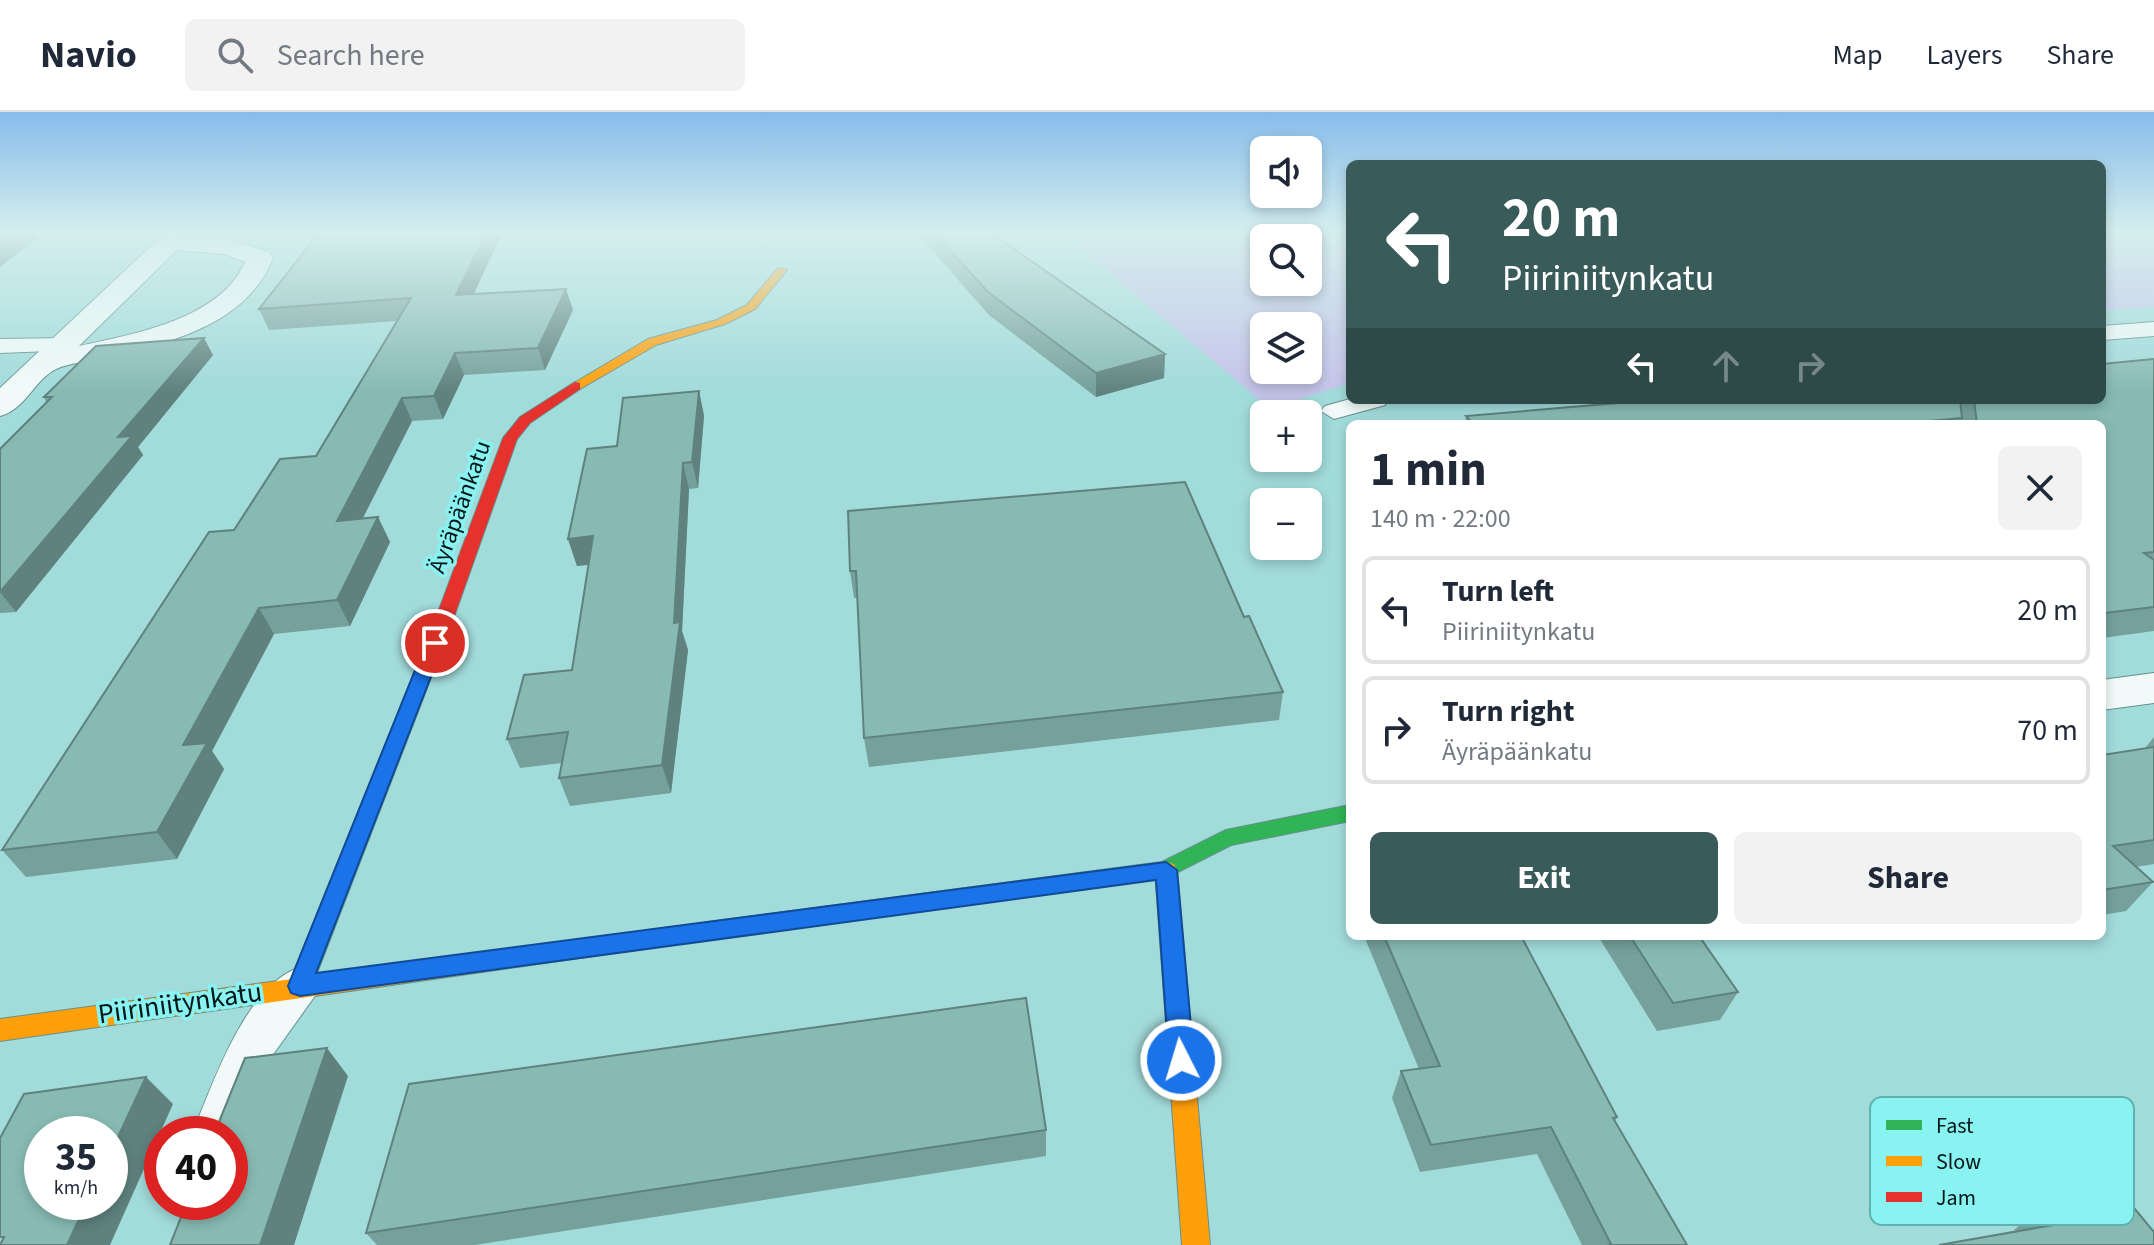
<!DOCTYPE html>
<meta charset="utf-8">
<style>
body{margin:0;font-family:"Source Sans 3",sans-serif;background:#f2f2f3;color:#1f2937;height:100vh;display:flex;flex-direction:column;font-size:30px;white-space:nowrap}
*{box-sizing:border-box;margin:0}
p{font-size:26px;color:#747a83}
.icon{flex:none;width:44px;height:44px;fill:none;stroke:currentColor;stroke-width:2;stroke-linecap:round;stroke-linejoin:round}
.map{position:relative;flex:1;overflow:hidden}
.panel{position:absolute;left:1346px;top:308px;width:760px;height:520px;display:flex;flex-direction:column;background:#fff;border-radius:12px;box-shadow:0 4px 12px #0003}
.panel>*{flex:none}
.top-card{position:absolute;left:1346px;top:48px;width:760px;height:244px;border-radius:12px;box-shadow:0 4px 12px #0003;background:#395c5b;color:#fff;overflow:hidden}
.buttons{position:absolute;left:1250px;top:24px;display:grid;gap:16px}
.buttons a{display:grid;place-items:center;width:72px;height:72px;border-radius:12px;background:#fff;box-shadow:0 4px 12px #0003;font-size:40px}
.speed{position:absolute;left:24px;top:1004px;display:flex;gap:16px;font-size:40px;font-weight:700;text-align:center}
.speed>*{display:grid;place-content:center;width:104px;height:104px;border-radius:50%;background:#fff;box-shadow:0 4px 12px #0003;line-height:1}
.speed small{font-size:20px;font-weight:400}
.speed .limit{border:12px solid #d22;background:#fff;color:#111}
.pin{position:absolute;display:grid;place-items:center;width:68px;height:68px;color:#fff;margin:-34px;border:4px solid #fff;border-radius:50%;box-shadow:0 2px 8px #0007}
.me{position:absolute;width:88px;margin:-44px;rotate:355deg;stroke-linejoin:round;filter:drop-shadow(0 0 6px #0008)}
.turn{display:flex;align-items:center;gap:28px;height:168px;padding:0 24px;font-size:36px}
.turn .icon{width:104px;height:104px;stroke-width:2.5}
.turn b{display:block;font-size:56px;line-height:68px}
.lanes{display:flex;align-items:center;height:76px;padding:0 24px;background:#0003;justify-content:center;gap:40px;direction:ltr}
.lanes .off{opacity:.35}
.round{display:grid;place-items:center;flex:none;width:84px;height:84px;border-radius:12px;background:#f2f2f3}
.head{display:flex;align-items:center;justify-content:space-between;height:136px;padding:0 24px}
h1{font-size:48px;font-weight:700;line-height:60px}
.action{display:flex;gap:16px;margin-top:auto;padding:16px 24px}
.action a{flex:1;height:92px;border-radius:12px;background:#395c5b;color:#fff;font-size:32px;font-weight:700;line-height:92px;text-align:center}
.action a+a{background:#f2f2f3;color:#1f2937}
ul{padding:0;list-style:none}
li{display:flex;align-items:center;gap:24px;height:108px;margin:0 16px 12px;padding:0 8px;border:4px solid #e0e1e3;border-radius:12px}
li div{flex:1}
li b{display:block;font-size:30px}
li em{font-style:normal}
header{display:flex;align-items:center;gap:48px;box-sizing:border-box;height:112px;padding:0 40px;background:#fff;border-bottom:2px solid #e0e1e3}
header strong{font-size:38px}
nav{display:flex;gap:44px;margin-inline-start:auto;font-size:28px}
.search{width:560px;height:72px;background:#f2f2f3;display:flex;align-items:center;gap:20px;box-sizing:border-box;padding:0 28px;border-radius:12px;color:#747a83;font-size:30px}
.map>svg:first-child{display:block}
.green{fill:#c5c4ea;fill-rule:evenodd}
.lines{fill:none;stroke-linecap:round;stroke-linejoin:round}
.lane-casing{stroke:#64908f;stroke-width:2}
.street-casing{stroke:#64908f;stroke-width:2}
.fast-casing{stroke:#64908f;stroke-width:2}
.slow-casing{stroke:#64908f;stroke-width:2}
.jam-casing{stroke:#64908f;stroke-width:2}
.lane{fill:#f1faf9;fill-rule:evenodd}
.street{fill:#f1faf9;fill-rule:evenodd}
.fast{fill:#30b455;fill-rule:evenodd}
.slow{fill:#ff9f0a;fill-rule:evenodd}
.jam{fill:#e5322d;fill-rule:evenodd}
.wall{fill:#75a09b}
.shaded-wall{fill:#5f827e}
.building{fill:#88bab4;stroke:#5f827e;stroke-width:2}
.route{fill:#1a73e8;stroke:#114b97;stroke-width:2}
.labels{text-anchor:middle;dominant-baseline:central;stroke-width:7;stroke-linejoin:round;paint-order:stroke}
.street-label{font-size:24px;fill:#011717;stroke:#89f3f2}
.near-street-label{font-size:28px;fill:#011717;stroke:#89f3f2}
.key{fill:#89f3f2;stroke:#60b1b0;stroke-width:2}
.key-label{font-size:22px;fill:#011717}
</style>
<header>
<strong>Navio</strong>
<div class="search"><svg class="icon" aria-label="search" viewBox="0 0 24 24"><circle cx="10" cy="10" r="6"/><path d="M15 15l6 6"/></svg>Search here</div>
<nav><a>Map</a><a>Layers</a><a>Share</a></nav>
</header>
<div class="map">
<svg width="2154" height="1133" viewBox="0 0 2154 1133">
<rect width="100%" height="100%" fill="#a1dbda"/>
<path class="green" d="M1063,121h287v150l-80,26zM1264,126h44v44h-44zM1264,214h44v44h-44z
M2154,121v74l-44,3 -8,-4v-72z"/>
<g class="lines">
<g class="lane-casing">
<path id="lane" d="M2154,210v14l-52,4v-14z
M67,226l8,2 3,5 -3,5 -75,3v-14z
M1350,287v1h38l-3,5 -51,14 -13,-8 4,-5z
M300,855l16,6 6,13 -50,70 -38,94 -4,2v-18h-38c21,-50 53,-148 108,-167z"/>
</g>
<g class="street-casing">
<path id="street" d="M165,121l62,6 42,13 4,6c-26,67 -104,85 -168,100 -15,4 -35,4 -49,11 -22,11 -30,40 -56,47v-28zM177,138l47,4 21,8c-24,57 -111,72 -166,84z
M2154,561v30l-52,7v-30z"/>
</g>
<g class="fast-casing">
<path id="fast" d="M440,514l9,5 -137,355 -4,7 -8,3 -8,-3 -4,-7 143,-355z
M1350,693v16l-119,24 -65,33 -509,69 -8,-2 -3,-7 3,-7 8,-2 505,-67 64,-32z"/>
</g>
<g class="slow-casing">
<path id="slow" d="M778,156l9,2 -32,39 -30,15 -69,21 -76,44 -11,-3 79,-47 69,-19 30,-15z
M1166,750l8,2 3,6 33,375h-28l-27,-375 3,-6z
M657,817l8,2 3,7 -3,7 -8,2 -657,94v-22z"/>
</g>
<g class="jam-casing">
<path id="jam" d="M575,270l5,1v6l-50,34 -13,16 -68,192 -3,4h-12l-3,-4 72,-193 17,-21z"/>
</g>
<use href="#lane" class="lane"/>
<use href="#street" class="street"/>
<use href="#fast" class="fast"/>
<use href="#slow" class="slow"/>
<use href="#jam" class="jam"/>
</g>
<path class="wall" d="M319,121h183l-28,61 99,16 -28,60 -81,5 -21,44 -31,2 -49,97 15,-1 12,25 -40,84 -76,8 -62,117 12,18 -47,90 -151,18 -24,-27 232,-320 82,-74 81,-135 -128,9 -10,-21z
M917,121h74l174,121 -1,24 -68,19 -107,-82z
M213,243l-75,92 5,8 -127,157 -16,1v-164l46,-47 -2,-5z
M2154,247v272l-52,7v-214h-141l-1,-2 -1,2h-494l1,-8 188,-16h448z
M699,279l5,25 -6,72 -9,1 -7,142 6,19 -17,143 -101,13 -11,-28 3,-15 -42,5 -13,-29 65,-69 16,-105 -11,1 -9,-27 49,-93z
M848,399l396,106 39,75 -4,28 -410,47 -5,-29 -6,-140h-4l-4,-27z
M2154,625v127l-18,3 17,15 -27,29 -24,4v-160l43,-7z
M1364,824h157l96,181 -2,4 72,124h-105l-45,-91 -117,18 -28,-74 9,-27 18,-2z
M1598,824h101l39,56 -18,28 -63,11z
M1046,1018v26l-571,89h-98l-11,-12z
M2044,1092l110,28 -139,-1 -1,-1z"/>
<path class="shaded-wall" d="M4,121h40l-44,34v-31z
M486,121h16l-39,83 -7,-21z
M566,177l7,21 -28,60 -7,-22z
M204,226l9,17 -75,92 5,8 -127,157 -16,-20 118,-155z
M455,241l9,22 -21,44 -9,-23z
M1165,242l-1,24 -68,19v-24z
M699,279l5,25 -6,72 -6,-26z
M402,286l10,23 -63,124 -12,-24z
M683,351l6,26 -7,142 6,19 -17,143 -9,-28z
M378,405l12,25 -40,84 -13,-26z
M593,424l8,27 -24,3 -9,-27z
M259,496l15,26 -62,117 12,18 -47,90 -20,-27 26,-87z
M327,936l21,28 -54,169h-34z
M146,965l27,27 -63,141h-43l20,-43h23v-48z"/>
<path class="building" d="M319,121h167l-30,62 110,-6 -28,59 -83,5 -21,43 -32,2 -65,123 41,-4 -41,83 -78,8 -76,137 24,-2 -50,89 -155,18 207,-318 25,-2 46,-71 36,-3 95,-158 -152,11z
M934,121h57l174,121 -69,19 -108,-81z
M204,226l-86,99 14,-1 -132,156v-143l52,-52h-8l52,-51z
M2154,247v193l-10,1 10,7v47l-50,6 -2,-2v-187h-125l-3,-24h128v-36z
M699,279l-7,71 -9,1 -9,160 6,-1 -18,143 -103,13 9,-46 -61,7 17,-64 48,-5 21,-134 -25,3 19,-90 30,-3 6,-48z
M1654,288h306l2,18 -64,6h-425l-7,-8z
M1185,370l59,135 5,-1 34,76 -419,46 -8,-167h-6l-2,-60z
M2154,635v93l-41,6 40,36 -51,8v-135z
M1384,824h137l96,181 -4,1 74,127h-79l3,-1 -60,-117 -120,18 -30,-74 39,-5z
M1630,824h69l39,56 -65,11z
M1026,886l20,132 -680,103 43,-149z
M327,936l-67,197h-90l17,-43h43v-68h-16l31,-76z
M146,965l-36,77v-20h-68v68h45l-20,43h-67l4,-8h-4v-99l24,-44z
M2120,1079l34,41v13h-215l120,-21 -15,-20z"/>
<linearGradient id="sky" x2="0" y2="1"><stop stop-color="#87bcea"/><stop offset="0.43" stop-color="#d5efee"/><stop offset="1" stop-color="#d5efee" stop-opacity="0"/></linearGradient>
<rect width="2154" height="280" fill="url(#sky)"/>
<path class="route" d="M435,525l9,6 -128,330 850,-111 11,8 17,190 -4,8 -9,3 -9,-3 -3,-8 -13,-180 -856,116 -9,-3 -3,-7 138,-343z"/>
<g class="labels">
<g class="street-label">
<text transform="translate(460 395) rotate(-70)">Äyräpäänkatu</text>
</g>
<g class="near-street-label">
<text transform="translate(180 891) rotate(-8)">Piiriniitynkatu</text>
</g>
</g>
<rect x="1870" y="985" width="264" height="128" rx="12" class="key"/>
<rect x="1886" y="1008" width="36" height="10" fill="#30b455"/>
<rect x="1886" y="1044" width="36" height="10" fill="#ff9f0a"/>
<rect x="1886" y="1080" width="36" height="10" fill="#e5322d"/>
<g class="key-label">
<text x="1936" y="1021">Fast</text>
<text x="1936" y="1057">Slow</text>
<text x="1936" y="1093">Jam</text>
</g>
</svg>
<div class="buttons">
<a><svg class="icon" aria-label="sound" viewBox="0 0 24 24"><path d="M4 9h4l5-4v14l-5-4H4zM17 9q2 3 0 6"/></svg></a>
<a><svg class="icon" aria-label="search" viewBox="0 0 24 24"><circle cx="10" cy="10" r="6"/><path d="M15 15l6 6"/></svg></a>
<a><svg class="icon" aria-label="layers" viewBox="0 0 24 24"><path d="M12 4l9 5-9 5-9-5zM3 14l9 5 9-5"/></svg></a>
<a>+</a>
<a>−</a>
</div>
<div class="speed"><div>35<small>km/h</small></div><div class="limit">40</div></div>
<div class="pin" style="left:435px;top:531px;background:#d93025"><svg class="icon" aria-label="arrive" viewBox="0 0 24 24"><path d="M6 21V4h12l-3 4 3 4H6"/></svg></div>
<svg class="me" style="left:1181px;top:948px" viewBox="-20 -20 40 40"><circle r="17" fill="#1a73e8" stroke="#fff" stroke-width="3"/><path d="M0-11L8 9 0 5-8 9z" fill="#fff"/></svg>
<div class="top-card">
<div class="turn"><svg class="icon" aria-label="left" viewBox="0 0 24 24"><path d="M17 20v-9H6M10 6l-5 5 5 5"/></svg><div><b>20 m</b>Piiriniitynkatu</div></div>
<div class="lanes"><svg class="icon" aria-label="left" viewBox="0 0 24 24"><path d="M17 20v-9H6M10 6l-5 5 5 5"/></svg><svg class="icon off" aria-label="ahead" viewBox="0 0 24 24"><path d="M12 20V5M6 11l6-6 6 6"/></svg><svg class="icon off" aria-label="right" viewBox="0 0 24 24"><path d="M7 20v-9h11M14 6l5 5-5 5"/></svg></div>
</div>
<section class="panel">
<div class="head"><div><h1>1 min</h1><p>140 m · 22:00</p></div><a class="round"><svg class="icon" aria-label="close" viewBox="0 0 24 24"><path d="M6 6l12 12M18 6L6 18"/></svg></a></div>
<ul>
<li><svg class="icon" aria-label="left" viewBox="0 0 24 24"><path d="M17 20v-9H6M10 6l-5 5 5 5"/></svg><div><b>Turn left</b><p>Piiriniitynkatu</p></div><em>20 m</em></li>
<li><svg class="icon" aria-label="right" viewBox="0 0 24 24"><path d="M7 20v-9h11M14 6l5 5-5 5"/></svg><div><b>Turn right</b><p>Äyräpäänkatu</p></div><em>70 m</em></li>
</ul>
<div class="action"><a>Exit</a><a>Share</a></div>
</section>
</div>
